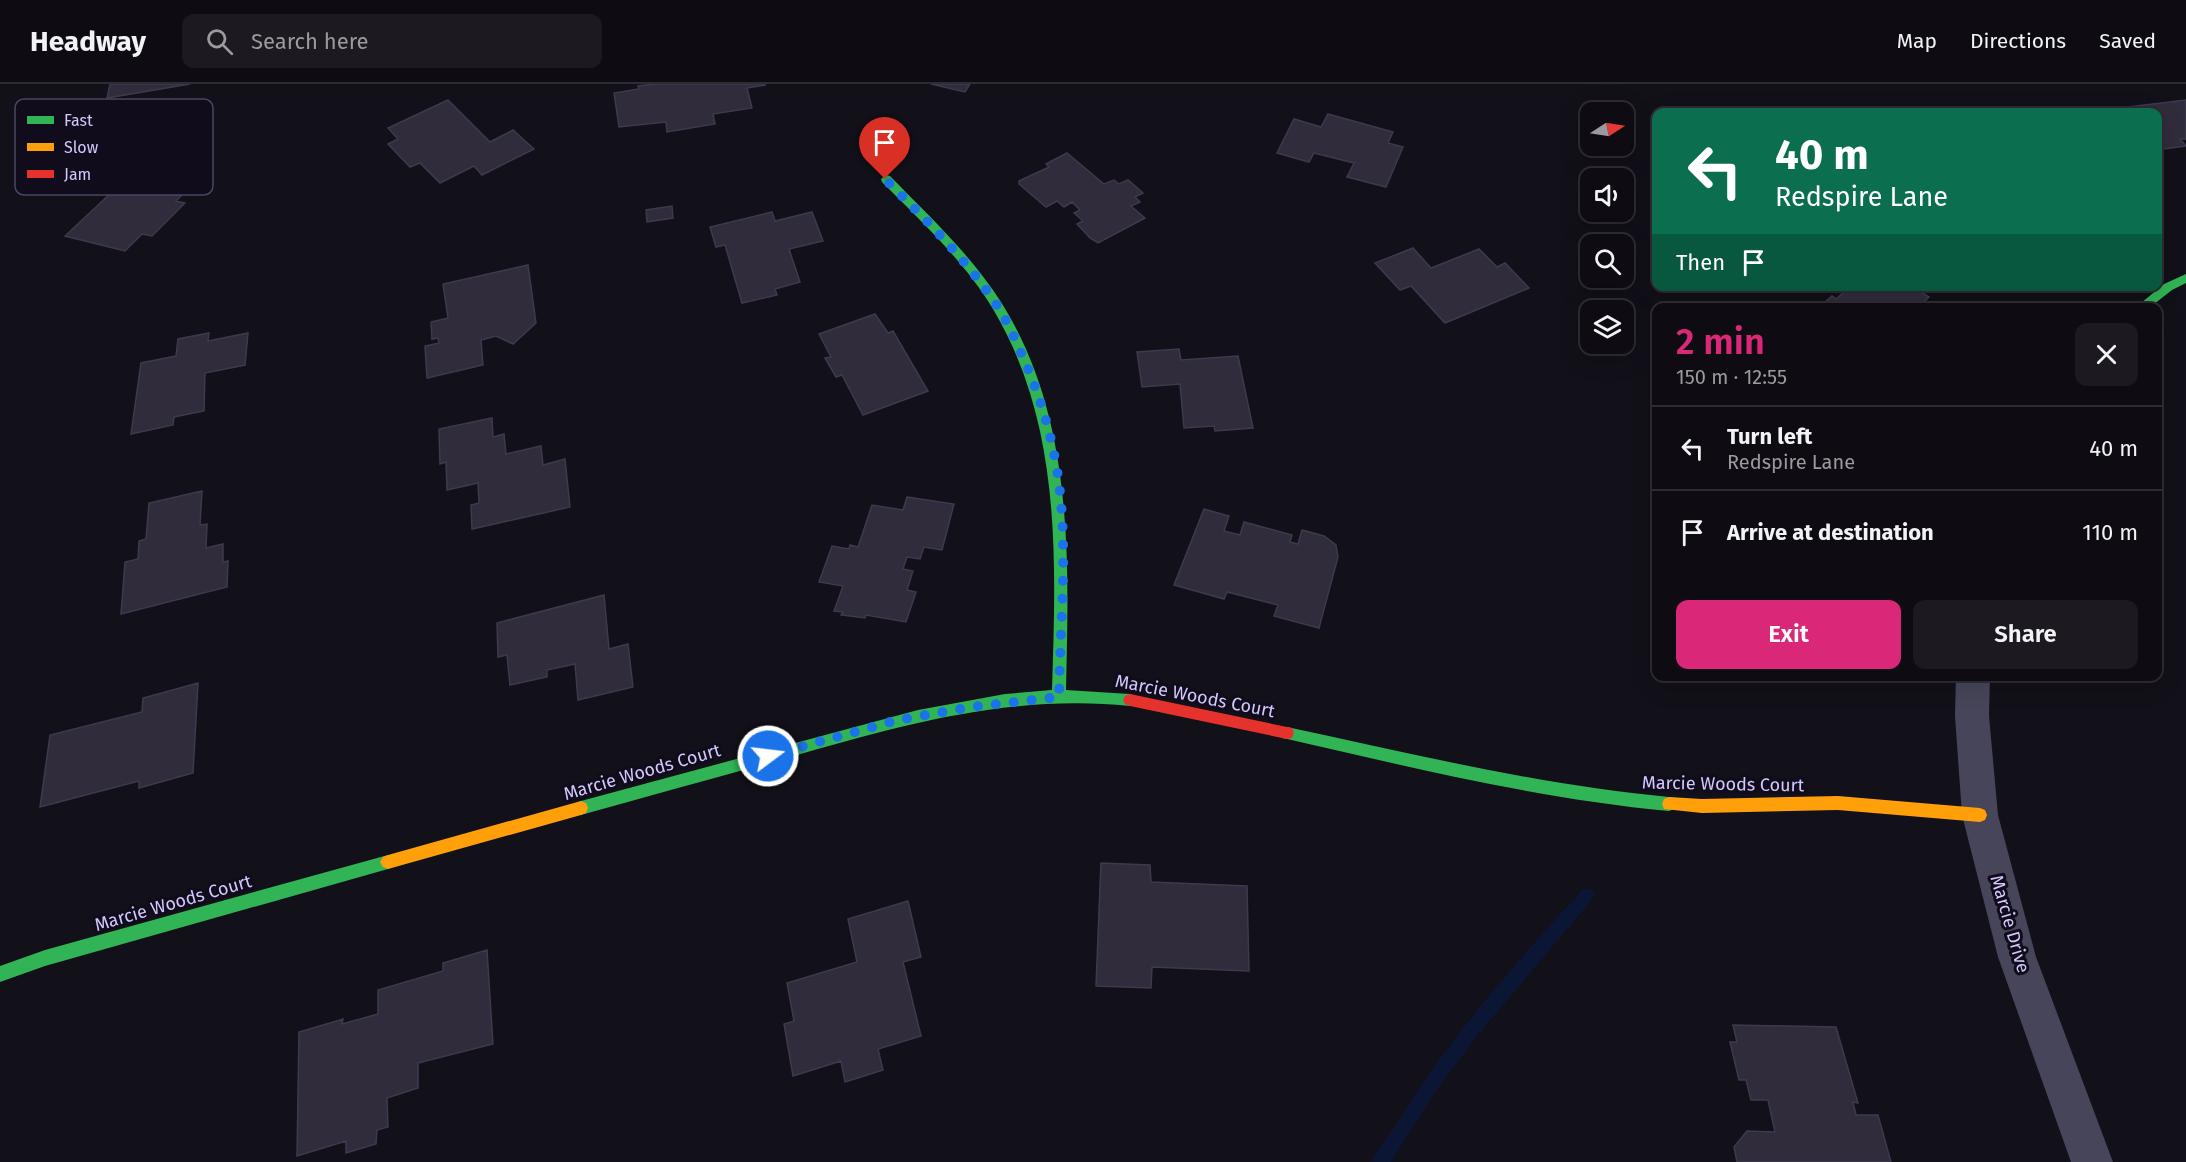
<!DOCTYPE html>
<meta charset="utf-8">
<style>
body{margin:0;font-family:"Fira Sans",sans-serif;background:#1c1a20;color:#f1f3f6;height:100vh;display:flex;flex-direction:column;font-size:22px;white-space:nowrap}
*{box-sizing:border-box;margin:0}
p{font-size:20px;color:#9b9b9f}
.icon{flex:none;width:33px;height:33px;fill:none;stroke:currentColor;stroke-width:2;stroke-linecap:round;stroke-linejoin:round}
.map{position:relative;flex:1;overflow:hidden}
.side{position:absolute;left:1652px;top:219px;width:510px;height:378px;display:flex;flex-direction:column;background:#0e0c12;border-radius:12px;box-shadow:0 6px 24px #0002,0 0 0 2px #2e2c32}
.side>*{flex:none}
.guide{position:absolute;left:1652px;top:24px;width:510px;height:183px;border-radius:12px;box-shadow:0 6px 24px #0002,0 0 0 2px #2e2c32;background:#0b6e4f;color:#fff;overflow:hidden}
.needle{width:39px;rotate:78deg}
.buttons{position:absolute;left:1580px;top:18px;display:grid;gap:12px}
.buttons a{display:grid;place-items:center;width:54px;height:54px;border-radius:12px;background:#0e0c12;box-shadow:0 6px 24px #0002,0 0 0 2px #2e2c32;font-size:30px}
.pin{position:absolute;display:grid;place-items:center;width:51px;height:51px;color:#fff;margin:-62px -26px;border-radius:50% 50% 50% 0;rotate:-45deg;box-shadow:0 0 6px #0007}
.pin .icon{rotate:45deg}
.me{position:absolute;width:66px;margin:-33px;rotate:75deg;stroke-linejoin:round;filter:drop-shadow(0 0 4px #0008)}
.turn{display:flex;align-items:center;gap:21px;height:126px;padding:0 24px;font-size:27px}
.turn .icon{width:78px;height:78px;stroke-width:2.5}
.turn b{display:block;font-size:42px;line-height:51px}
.then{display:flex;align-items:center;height:57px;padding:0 24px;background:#0003;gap:12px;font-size:22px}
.round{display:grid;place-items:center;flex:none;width:63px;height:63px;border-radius:12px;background:#1c1a20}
.summary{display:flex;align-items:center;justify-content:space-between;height:102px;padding:0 24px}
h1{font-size:36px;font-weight:600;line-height:45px;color:#db2777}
.primary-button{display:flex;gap:12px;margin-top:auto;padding:12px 24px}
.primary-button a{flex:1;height:69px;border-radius:12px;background:#db2777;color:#fff;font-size:24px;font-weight:600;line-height:69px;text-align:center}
.primary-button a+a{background:#1c1a20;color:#f1f3f6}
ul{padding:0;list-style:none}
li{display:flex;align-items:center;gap:18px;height:84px;padding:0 24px;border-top:2px solid #2e2c32}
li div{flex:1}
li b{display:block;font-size:22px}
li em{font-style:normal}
header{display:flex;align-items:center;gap:36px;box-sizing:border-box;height:84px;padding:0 30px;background:#0e0c12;border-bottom:2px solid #2e2c32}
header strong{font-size:28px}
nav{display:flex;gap:33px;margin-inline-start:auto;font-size:21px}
.search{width:420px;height:54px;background:#1c1a20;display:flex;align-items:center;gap:15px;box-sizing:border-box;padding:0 21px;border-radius:12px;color:#9b9b9f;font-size:22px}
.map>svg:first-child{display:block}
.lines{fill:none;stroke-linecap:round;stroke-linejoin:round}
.stream{fill:#0b1634;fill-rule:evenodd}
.building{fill:#302c3c;stroke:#3e3a4d;stroke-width:1.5}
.street{fill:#474559;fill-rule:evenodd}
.fast{fill:#30b455;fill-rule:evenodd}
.slow{fill:#ff9f0a;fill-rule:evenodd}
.jam{fill:#e5322d;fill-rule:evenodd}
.route{stroke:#1a73e8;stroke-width:10;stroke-dasharray:0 18}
.labels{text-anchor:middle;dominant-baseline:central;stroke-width:6;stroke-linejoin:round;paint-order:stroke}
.street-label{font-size:18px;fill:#d3c9fd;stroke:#100c1c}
.key{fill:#100c1c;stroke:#4a4560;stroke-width:1.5}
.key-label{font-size:16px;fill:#d3c9fd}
</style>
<header>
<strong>Headway</strong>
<div class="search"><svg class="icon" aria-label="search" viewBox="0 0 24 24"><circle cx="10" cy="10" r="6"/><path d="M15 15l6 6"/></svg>Search here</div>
<nav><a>Map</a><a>Directions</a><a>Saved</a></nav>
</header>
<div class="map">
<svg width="2186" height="1078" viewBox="0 0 2186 1078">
<rect width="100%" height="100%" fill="#121018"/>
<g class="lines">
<path class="stream" d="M1587,804l5,2 3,5 -3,5 -115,136 -43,58 -43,68h-20c7,-15 20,-28 28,-42 51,-84 117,-158 183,-230z"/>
</g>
<path class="building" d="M110,0h80l-83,14z
M654,0h111v1l-18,3 5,20 -39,6 2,10 -48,8 -1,-10 -47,5 -5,-34 25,-4 -1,-3z
M931,0h39l-5,8z
M448,16l42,42 23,-12 21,19 -52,26 -8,-9 -34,17 -20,-20 -10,4 -22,-23 10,-5 -10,-11z
M2186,16v39h-6l6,7 -29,4v-38h-70z
M1328,30l65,18 -5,11 15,4 -17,40 -39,-10 7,-14 -40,-10 -5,9 -32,-9 17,-34 27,8z
M135,62l49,11 -11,11 29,7 -26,26 9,2 -33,33 -10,-2 -17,17 -60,-15 64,-60 -21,-5z
M1067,69l37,31 10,-4 5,4 9,-4 15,13 -8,4 5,5 -9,4 14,12 -47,25 -8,-5 -13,-14 6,-3 -9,-8 6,-3 -8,-8 -8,5 -7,-6 -11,6 -27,-23v-3l30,-14 -3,-3z
M672,122l1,12 -26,4 -1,-12z
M772,128l3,9 37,-9 11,29 -34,8 11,33 -25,7 2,6 -35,8 -17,-58 -9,2 -6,-20z
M1413,164l18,20 48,-19 18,18 8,-4 24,25 -84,35 -34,-37 -11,4 -25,-27z
M528,181l8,58 -23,21 -17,-8 -15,4 2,25 -56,13 -2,-32 14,-3 -1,-5 -6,1 -1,-17 17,-4 -5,-34z
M1851,202h60l18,11 -11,11h-100l14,-12 4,3z
M875,230l13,19 5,-2 35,60 -65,24 -21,-40 -6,2 -11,-19 6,-1 -12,-23z
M209,249l-1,8 40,-8 -3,32 -40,8 -1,38 -30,6 -1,8 -42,9 10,-71 35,-7 2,-17z
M1179,265l2,11 57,-4 15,72 -38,3 -1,-5 -30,2 -4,-44 -38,3 -5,-35z
M492,334l1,19 11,-3 2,20 35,-8 2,19 22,-6 5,48 -98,22 -1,-24 8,-2 -1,-20 -31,7 -1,-28 -6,2 -1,-35z
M202,407l-2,34 7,-1 -1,24 17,-4v18l5,-1 -1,26 -106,27 4,-52 13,-3 1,-18 7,-2 3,-36z
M907,413l47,7 -12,46 -18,-3 -4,12 -13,-2 -4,12 10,2 -6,19 9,2 -10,30 -40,-7 -1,3 -24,-3 2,-3 -9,-1 9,-25 -24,-4 13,-36 17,3 1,-4 8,2 14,-42 31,5z
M1204,425l25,7 -5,15 16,4 4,-13 48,13 -2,7 8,2 4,-14 22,6 12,9 2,12 -19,71 -45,-12 4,-11 -51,-13 -3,7 -50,-14z
M604,511l5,54 19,-5 5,43 -55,13 -3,-36 -28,6v7l-37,8 -3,-30 -9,2 -1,-34z
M198,599l-5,90 -54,15v-7l-99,26 10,-72 92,-23 1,-14z
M1101,779l49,2 1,17 96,4 2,85 -97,-4 -1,21 -55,-2z
M908,817l13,56 -18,5 18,74 -43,13 5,21 -38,12 -4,-21 -48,15 -9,-52 10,-3 -7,-38 70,-21 -9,-43z
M487,866l6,94 -75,19v25l-31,10 1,29 -11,3 -1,14 -30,9v-12l-49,15 2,-124 44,-13 -1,5 36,-10v-24l65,-19v-8z
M1733,941l103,2 22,76 -5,-1 3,13h22l13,47h-154l-3,-15 13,-16 28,1 -7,-32h-17l-5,-20h-7l-9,-38h7z"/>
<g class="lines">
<path class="street" d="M1956,592h34l-1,40 9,99 38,142 77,205h-42l-73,-205 -36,-142 -7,-99z"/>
<path class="fast" d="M886,91l4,1c39,40 81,79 111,126 73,116 68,256 65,388l64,4 5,2 2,4 -2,4 -5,2c-120,-12 -228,19 -343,52 -69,19 -137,38 -206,57l-5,-2 -2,-5 2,-5 5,-2 337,-91 87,-16 47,-4c4,-130 10,-265 -59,-381 -29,-48 -72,-88 -111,-127l-1,-3z
M2186,190v9l-14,7 -23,18h-14l29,-24z
M1287,643c127,27 252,58 382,70l5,2 2,5 -2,5 -5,2c-130,-12 -255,-43 -382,-72l-5,-1 -2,-5 2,-5z
M388,771l5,2 3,5 -3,5 -5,2 -343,97 -45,16v-16l45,-16z"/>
<path class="slow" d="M1838,712l142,12 5,2 2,5 -2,5 -5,2 -142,-12 -136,3 -38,-4 -2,-5 2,-5 5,-2 33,2z
M581,717l5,2 2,5 -2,5 -5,2 -193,54 -5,-2 -3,-5 3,-5 5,-2z"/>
<path class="jam" d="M1130,610l157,33 5,1 2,5 -2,5 -5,1 -157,-33 -5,-2 -2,-4 2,-4z"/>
</g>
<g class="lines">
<path class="route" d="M768,672l130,-36 74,-13 87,-10c1,-75 10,-153 -2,-227 -6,-37 -17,-73 -32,-108 -9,-21 -18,-42 -31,-61 -31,-45 -70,-83 -109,-122"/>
</g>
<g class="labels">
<g class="street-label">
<text transform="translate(1195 612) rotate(11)">Marcie Woods Court</text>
<text transform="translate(642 688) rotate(-16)">Marcie Woods Court</text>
<text transform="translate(1723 700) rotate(1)">Marcie Woods Court</text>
<text transform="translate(173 819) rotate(-16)">Marcie Woods Court</text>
<text transform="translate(2010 840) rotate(74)">Marcie Drive</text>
</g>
</g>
<rect x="15" y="15" width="198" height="96" rx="9" class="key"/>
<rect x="27" y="32" width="27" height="8" fill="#30b455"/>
<rect x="27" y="59" width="27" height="8" fill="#ff9f0a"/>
<rect x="27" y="86" width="27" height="8" fill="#e5322d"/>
<g class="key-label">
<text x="64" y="42">Fast</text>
<text x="64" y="69">Slow</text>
<text x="64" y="96">Jam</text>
</g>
</svg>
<div class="buttons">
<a><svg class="needle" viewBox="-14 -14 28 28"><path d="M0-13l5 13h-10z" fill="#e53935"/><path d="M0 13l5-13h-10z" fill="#9b9b9f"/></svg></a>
<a><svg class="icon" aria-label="sound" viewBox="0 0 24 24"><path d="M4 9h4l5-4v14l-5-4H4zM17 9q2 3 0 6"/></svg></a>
<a><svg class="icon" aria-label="search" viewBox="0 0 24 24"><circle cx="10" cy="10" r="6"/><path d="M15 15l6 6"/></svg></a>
<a><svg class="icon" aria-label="layers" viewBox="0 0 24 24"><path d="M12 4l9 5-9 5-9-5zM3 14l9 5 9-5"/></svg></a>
</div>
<div class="pin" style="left:885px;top:95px;background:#d93025"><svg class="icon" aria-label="arrive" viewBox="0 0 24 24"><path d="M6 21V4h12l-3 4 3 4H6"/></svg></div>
<svg class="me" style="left:768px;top:672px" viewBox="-20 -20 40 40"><circle r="17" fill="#1a73e8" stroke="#fff" stroke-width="3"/><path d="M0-11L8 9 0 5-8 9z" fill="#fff"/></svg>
<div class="guide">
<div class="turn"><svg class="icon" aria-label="left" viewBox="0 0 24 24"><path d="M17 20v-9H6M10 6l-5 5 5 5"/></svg><div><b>40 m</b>Redspire Lane</div></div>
<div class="then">Then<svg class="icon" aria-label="arrive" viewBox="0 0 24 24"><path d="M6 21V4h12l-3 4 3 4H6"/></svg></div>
</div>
<section class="side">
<div class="summary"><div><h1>2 min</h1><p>150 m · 12:55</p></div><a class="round"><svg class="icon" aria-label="close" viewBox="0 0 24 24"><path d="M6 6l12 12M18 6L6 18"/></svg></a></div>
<ul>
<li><svg class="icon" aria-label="left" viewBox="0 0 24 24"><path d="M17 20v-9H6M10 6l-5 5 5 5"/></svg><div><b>Turn left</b><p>Redspire Lane</p></div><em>40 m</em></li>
<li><svg class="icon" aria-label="arrive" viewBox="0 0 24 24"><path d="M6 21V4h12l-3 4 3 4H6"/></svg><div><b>Arrive at destination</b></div><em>110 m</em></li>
</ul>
<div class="primary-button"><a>Exit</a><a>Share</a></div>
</section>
</div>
